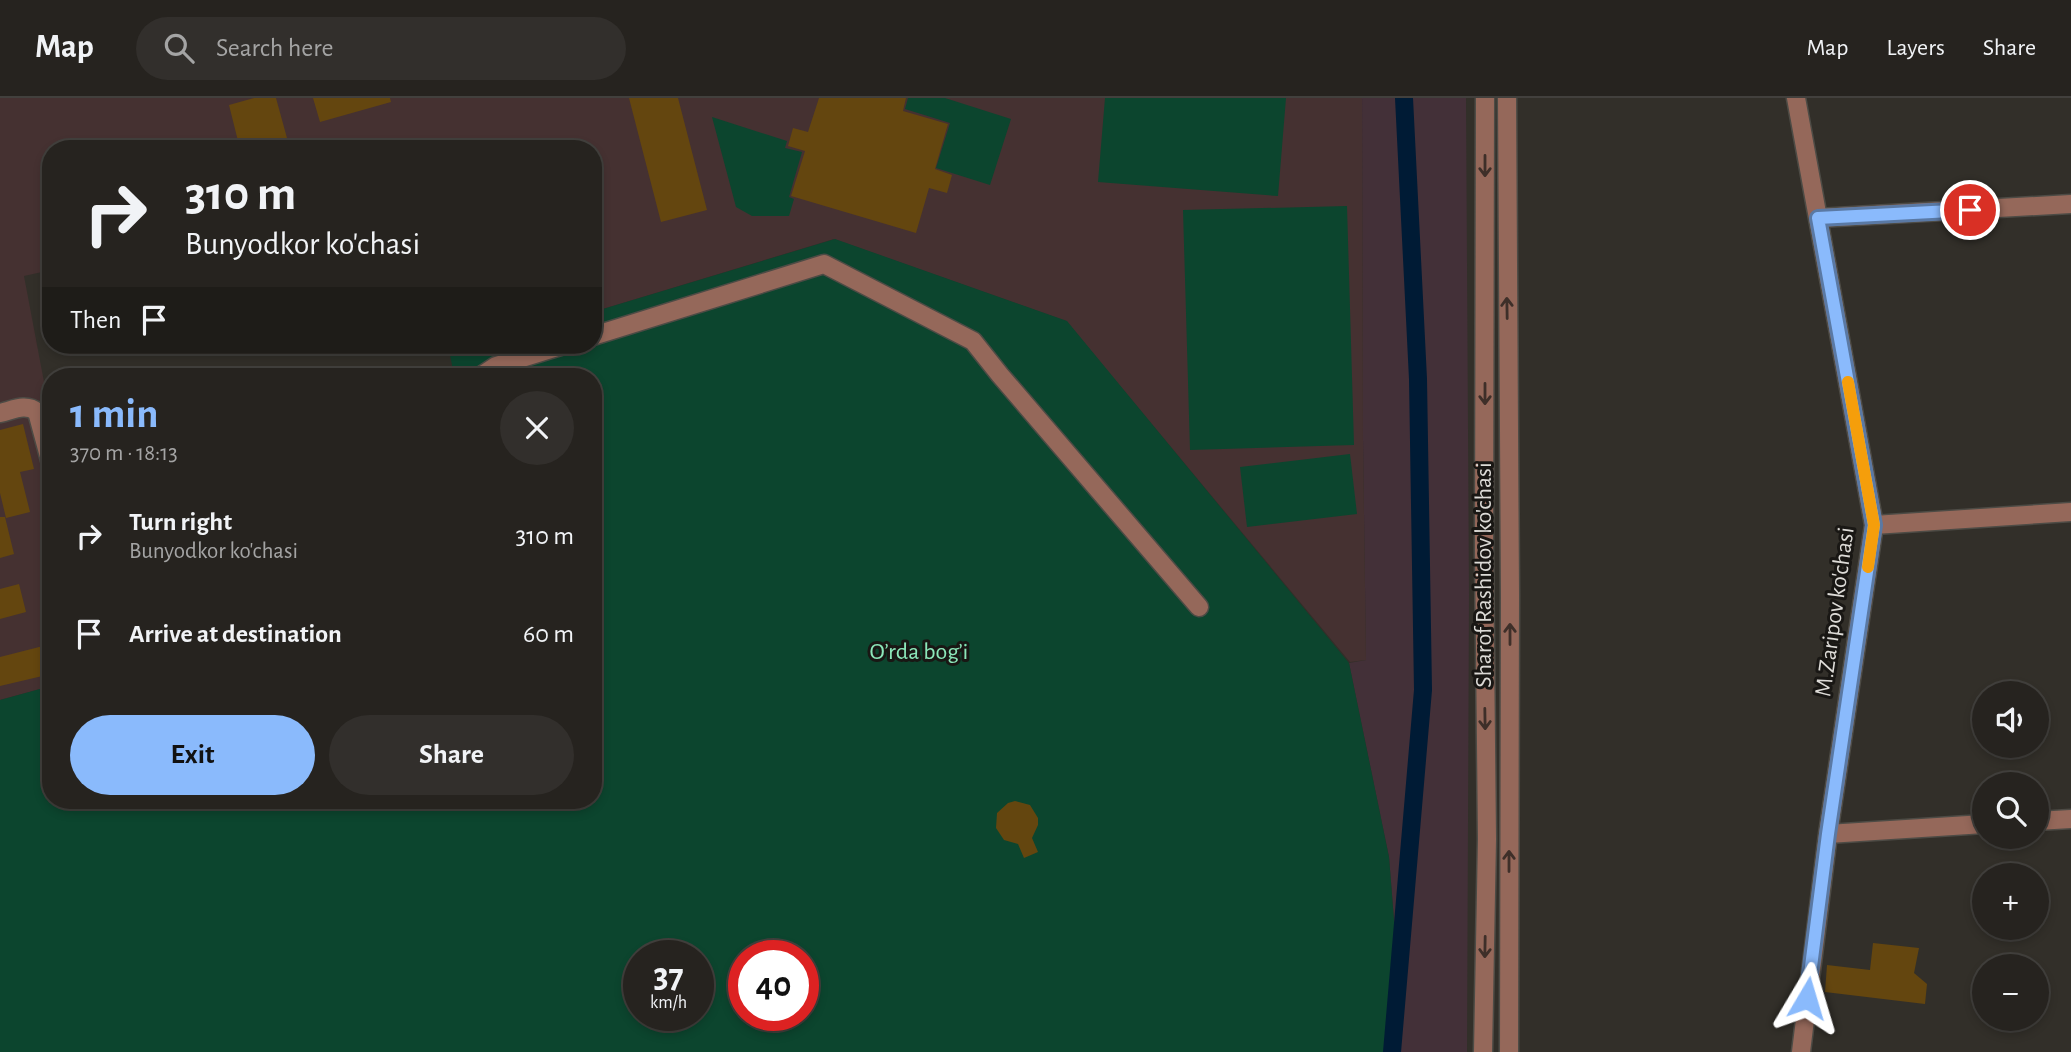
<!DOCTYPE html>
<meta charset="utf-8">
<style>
body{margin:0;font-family:"Alegreya Sans",sans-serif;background:#322f2c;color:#f1f3f6;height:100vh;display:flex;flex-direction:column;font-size:26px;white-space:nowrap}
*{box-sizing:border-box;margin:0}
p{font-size:23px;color:#a4a4a4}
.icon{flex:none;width:38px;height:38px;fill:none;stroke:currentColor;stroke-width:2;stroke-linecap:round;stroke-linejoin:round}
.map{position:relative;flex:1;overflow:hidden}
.drawer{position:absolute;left:42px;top:270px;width:560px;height:441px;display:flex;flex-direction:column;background:#26231f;border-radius:28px;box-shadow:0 4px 10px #0003,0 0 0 2px #42403d}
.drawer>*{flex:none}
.hud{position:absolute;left:42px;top:42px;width:560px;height:214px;border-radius:28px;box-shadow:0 4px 10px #0003,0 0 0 2px #42403d;background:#26231f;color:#f1f3f6;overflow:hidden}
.fabs{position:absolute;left:1972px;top:583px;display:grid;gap:14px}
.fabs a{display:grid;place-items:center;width:77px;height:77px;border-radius:50%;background:#26231f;box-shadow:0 4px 10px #0003,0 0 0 2px #42403d;font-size:35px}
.speed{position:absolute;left:623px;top:842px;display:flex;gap:14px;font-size:35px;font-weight:700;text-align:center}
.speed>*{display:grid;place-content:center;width:91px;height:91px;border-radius:50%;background:#26231f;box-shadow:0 4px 10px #0003,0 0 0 2px #42403d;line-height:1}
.speed small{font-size:18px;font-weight:400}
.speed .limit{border:10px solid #d22;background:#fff;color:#111}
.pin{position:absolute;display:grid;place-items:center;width:60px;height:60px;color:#fff;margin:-30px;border:4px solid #fff;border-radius:50%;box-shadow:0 2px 7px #0007}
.me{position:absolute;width:77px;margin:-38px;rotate:7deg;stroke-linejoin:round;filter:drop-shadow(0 0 5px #0008)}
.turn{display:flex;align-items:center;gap:24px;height:147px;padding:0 28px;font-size:32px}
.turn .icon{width:91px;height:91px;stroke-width:2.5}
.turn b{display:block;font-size:49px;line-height:60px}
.then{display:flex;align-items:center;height:66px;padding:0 28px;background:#0003;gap:14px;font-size:26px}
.round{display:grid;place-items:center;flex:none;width:74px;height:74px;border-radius:37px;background:#322f2c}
.head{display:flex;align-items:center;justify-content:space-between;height:119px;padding:0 28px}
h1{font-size:42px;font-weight:600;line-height:52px;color:#8abafc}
.cta{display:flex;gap:14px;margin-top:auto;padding:14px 28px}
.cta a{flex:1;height:80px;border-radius:42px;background:#8abafc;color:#111;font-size:28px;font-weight:600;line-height:80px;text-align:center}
.cta a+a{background:#322f2c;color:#f1f3f6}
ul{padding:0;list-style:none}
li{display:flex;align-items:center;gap:21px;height:98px;padding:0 28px}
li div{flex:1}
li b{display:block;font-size:26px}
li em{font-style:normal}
header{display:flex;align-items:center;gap:42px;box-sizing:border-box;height:98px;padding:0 35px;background:#26231f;border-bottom:2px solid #42403d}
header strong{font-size:33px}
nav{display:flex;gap:38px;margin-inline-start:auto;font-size:24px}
.search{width:490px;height:63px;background:#322f2c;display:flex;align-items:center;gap:18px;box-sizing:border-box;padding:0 24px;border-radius:38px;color:#a4a4a4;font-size:26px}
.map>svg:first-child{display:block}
.commercial{fill:#433038}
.education{fill:#453131}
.green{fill:#0c452e;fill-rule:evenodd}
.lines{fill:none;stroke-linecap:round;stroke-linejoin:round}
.canal{stroke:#001b35;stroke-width:18}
.building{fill:#64460f}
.minor-casing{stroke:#4d4b45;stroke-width:21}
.minor{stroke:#95685a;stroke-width:18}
.oneway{stroke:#3e2f29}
.route-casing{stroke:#5a79a4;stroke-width:18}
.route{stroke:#8abafc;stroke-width:12}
.slow{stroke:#f59e0b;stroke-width:12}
.labels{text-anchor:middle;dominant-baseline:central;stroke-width:6;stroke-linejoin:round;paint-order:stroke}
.street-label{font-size:24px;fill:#dddbd7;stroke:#191714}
.park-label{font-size:24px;fill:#8ce8ba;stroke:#191714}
</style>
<header>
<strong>Map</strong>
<div class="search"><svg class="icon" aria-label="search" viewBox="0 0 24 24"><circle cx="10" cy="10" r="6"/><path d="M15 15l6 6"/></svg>Search here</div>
<nav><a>Map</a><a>Layers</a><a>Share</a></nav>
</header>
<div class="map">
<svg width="2071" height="954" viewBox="0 0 2071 954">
<rect width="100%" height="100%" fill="#322f29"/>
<path class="commercial" d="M1362,0h104l3,496 -2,458h-81l9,-119 -6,-76 -40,-194 17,-3 -3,-219z"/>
<path class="education" d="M0,0h1362l1,343 3,219 -16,2 -284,-341 -232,-82 -241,73v-163h-542v121l-27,6 27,143v267l-51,14z"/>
<path class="green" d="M908,0h37l66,21 -21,66 -54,-17 14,-45 -45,-14z
M1105,0h181l-8,98 -180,-14z
M712,19l75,24 -2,7 17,4 -13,45 5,2 -5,17h-37l-16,-9z
M1347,108l7,239 -164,5 -7,-240z
M835,141l232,82 282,342 40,194 6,76 -10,119h-1385v-352l51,-14v114h542v-424h-157l17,-6 -3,-15 35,-10h108v-33zM639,858h59v59h-59zM744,858h59v59h-59z
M1350,356l7,60 -110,13 -7,-60z"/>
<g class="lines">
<path class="canal" d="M1392,954l31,-362 -5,-311 -14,-281"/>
</g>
<path class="building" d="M254,0h22l14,51h-50l-11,-44z
M313,0h77l1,4 -71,20z
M629,0h49l29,112 -46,12z
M819,0h87l-3,13 45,13 -13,45 17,6 -5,18 -18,-5 -13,45 -125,-37 14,-45 -17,-5 5,-18 15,4z
M23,326l11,45 -14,3 10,40 -24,6 -6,-25v-63z
M0,419h5l9,37 -14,4z
M19,486l7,28 -26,7v-30z
M51,546v30l-51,12v-29z
M1015,703l15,4 8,13v7l-6,13 6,14 -14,6 -6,-14 -14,-4 -8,-12 1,-15 11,-10z
M1873,845l46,5 -5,25 13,11 -2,20 -100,-12 2,-27 43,5z"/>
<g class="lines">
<g class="minor-casing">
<path id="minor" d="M1507,0l3,497 -1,457
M1796,0l78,427 -46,309 -27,218
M1818,120l253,-14
M593,238l231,-72 149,77 27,34 199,232
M481,278l15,-10 68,-21
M0,315c13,-3 26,-10 37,-1l14,52
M1874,427l197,-13
M2037,723l34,-2
M1828,736l156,-10
M1483,954l4,-213 -3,-288 1,-453"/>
</g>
<use href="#minor" class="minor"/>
</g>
<defs><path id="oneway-shaft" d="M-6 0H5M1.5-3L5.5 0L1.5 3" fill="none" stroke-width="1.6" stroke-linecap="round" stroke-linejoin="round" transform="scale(1.75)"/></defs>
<g class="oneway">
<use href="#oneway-shaft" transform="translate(1485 68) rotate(90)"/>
<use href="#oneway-shaft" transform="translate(1507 210) rotate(-91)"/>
<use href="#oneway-shaft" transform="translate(1485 296) rotate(90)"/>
<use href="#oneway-shaft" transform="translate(1510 536) rotate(-90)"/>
<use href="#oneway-shaft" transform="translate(1485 621) rotate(89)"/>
<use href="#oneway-shaft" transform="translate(1509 763) rotate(-90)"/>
<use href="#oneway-shaft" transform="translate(1485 849) rotate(91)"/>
</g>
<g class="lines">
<g class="route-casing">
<path id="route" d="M1807,900l21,-164 46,-309 -56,-307 152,-8"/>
</g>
<use href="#route" class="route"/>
<path class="slow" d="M1848,284l26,143 -6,42"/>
</g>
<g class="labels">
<g class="street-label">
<text transform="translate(1484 477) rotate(-90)">Sharof Rashidov ko'chasi</text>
<text transform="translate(1835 514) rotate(-82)">M.Zaripov ko'chasi</text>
</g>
<g class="park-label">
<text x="919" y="554">O’rda bog’i</text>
</g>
</g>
</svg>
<div class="fabs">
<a><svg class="icon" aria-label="sound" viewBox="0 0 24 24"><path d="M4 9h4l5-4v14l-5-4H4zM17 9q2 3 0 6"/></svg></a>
<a><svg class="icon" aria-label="search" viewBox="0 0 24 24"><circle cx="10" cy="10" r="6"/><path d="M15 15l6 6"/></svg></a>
<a>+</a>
<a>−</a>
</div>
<div class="speed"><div>37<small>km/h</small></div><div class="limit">40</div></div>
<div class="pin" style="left:1970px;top:112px;background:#d93025"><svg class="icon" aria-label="arrive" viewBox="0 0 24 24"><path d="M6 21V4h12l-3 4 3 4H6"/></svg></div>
<svg class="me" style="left:1807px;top:900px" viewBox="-20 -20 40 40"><path d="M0-17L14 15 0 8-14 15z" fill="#8abafc" stroke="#fff" stroke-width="4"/></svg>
<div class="hud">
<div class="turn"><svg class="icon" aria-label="right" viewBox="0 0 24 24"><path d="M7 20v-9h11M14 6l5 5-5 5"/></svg><div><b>310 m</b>Bunyodkor ko'chasi</div></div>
<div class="then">Then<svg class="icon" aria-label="arrive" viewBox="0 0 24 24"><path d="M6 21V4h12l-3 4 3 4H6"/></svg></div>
</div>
<section class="drawer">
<div class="head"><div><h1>1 min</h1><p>370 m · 18:13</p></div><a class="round"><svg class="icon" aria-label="close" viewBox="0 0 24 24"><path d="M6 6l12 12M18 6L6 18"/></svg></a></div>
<ul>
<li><svg class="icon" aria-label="right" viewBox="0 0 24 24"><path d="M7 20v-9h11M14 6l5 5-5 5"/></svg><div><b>Turn right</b><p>Bunyodkor ko'chasi</p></div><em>310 m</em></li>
<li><svg class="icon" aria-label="arrive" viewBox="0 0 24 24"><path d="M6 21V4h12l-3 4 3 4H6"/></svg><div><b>Arrive at destination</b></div><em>60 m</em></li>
</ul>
<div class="cta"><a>Exit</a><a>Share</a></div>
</section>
</div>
